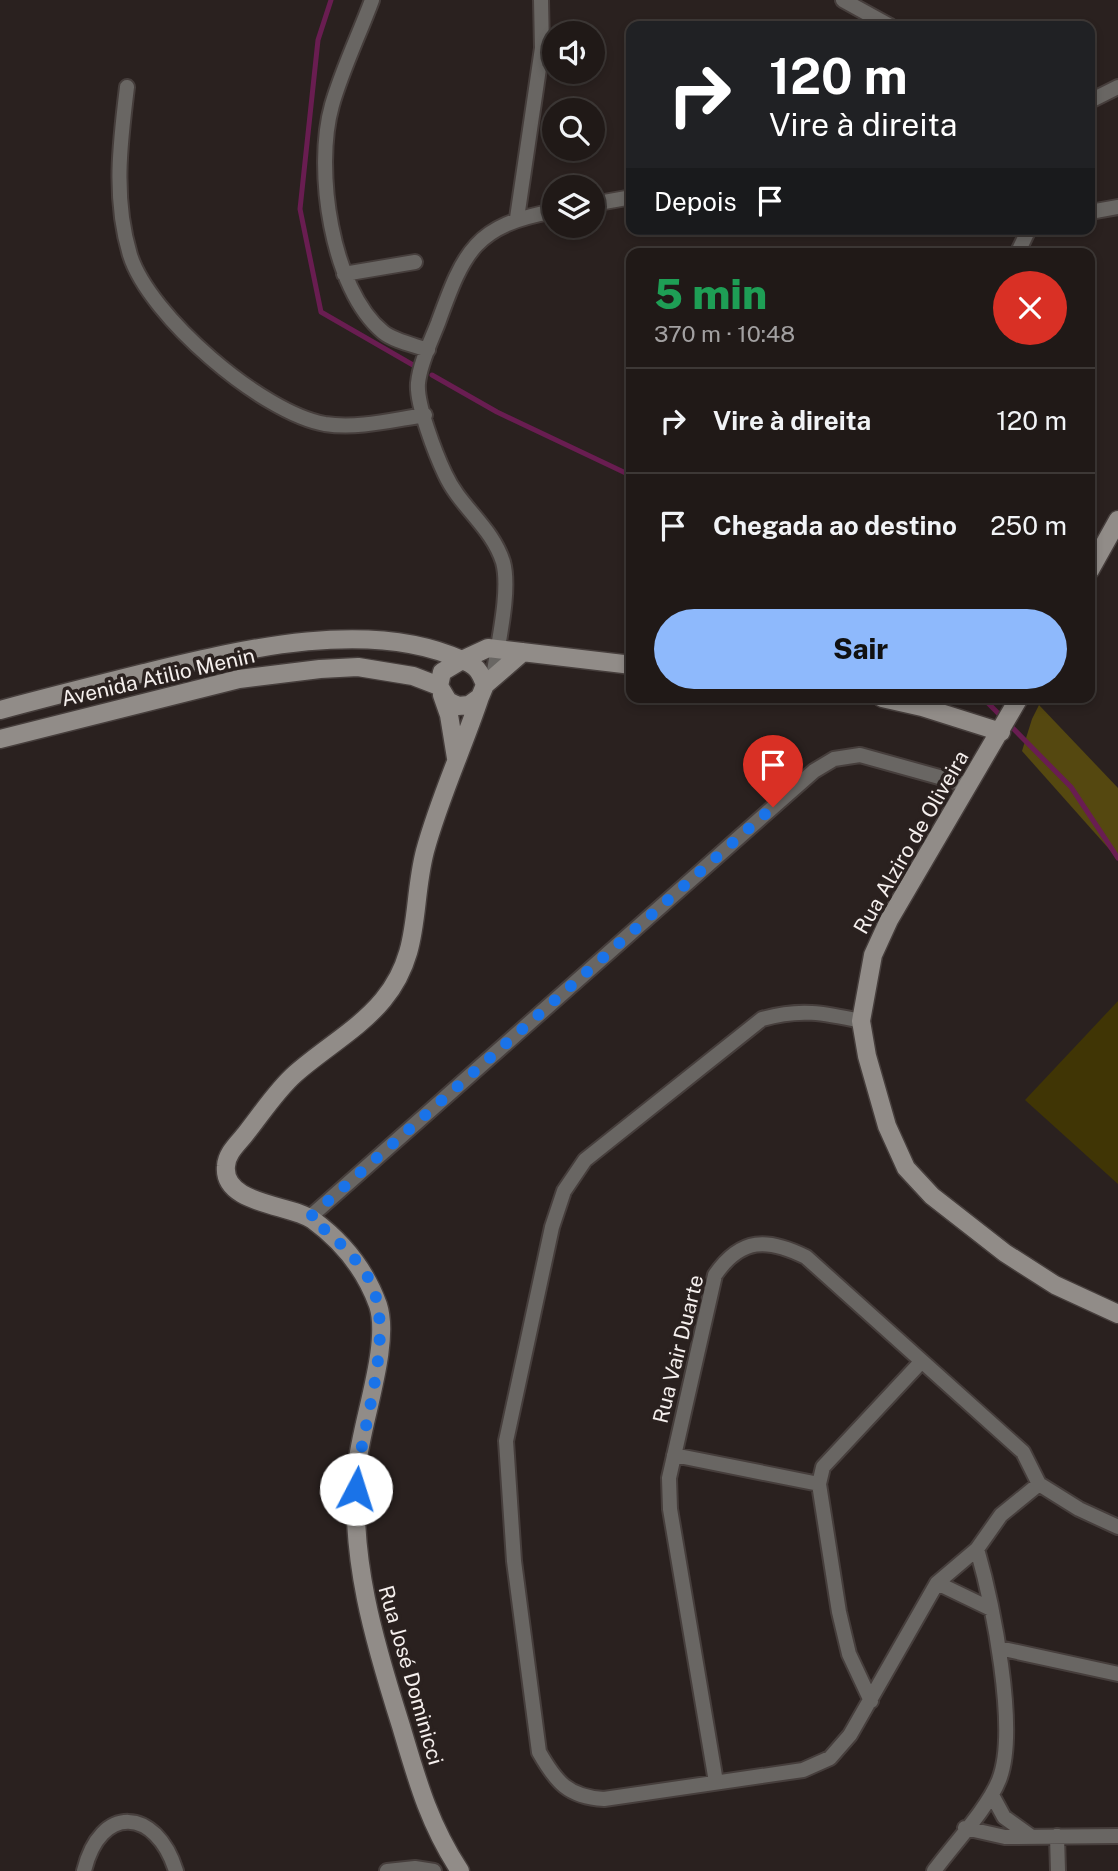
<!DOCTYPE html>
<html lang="pt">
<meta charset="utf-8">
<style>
body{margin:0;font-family:"Public Sans",sans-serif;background:#2d2624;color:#f1f3f6;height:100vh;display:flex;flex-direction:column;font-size:26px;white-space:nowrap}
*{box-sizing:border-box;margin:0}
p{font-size:23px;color:#a2a0a1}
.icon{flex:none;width:38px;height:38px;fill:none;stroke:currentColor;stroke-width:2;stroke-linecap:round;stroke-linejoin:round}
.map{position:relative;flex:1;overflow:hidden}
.side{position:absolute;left:626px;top:248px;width:469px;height:455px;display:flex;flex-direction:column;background:#201917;border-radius:14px;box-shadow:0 4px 10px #0003,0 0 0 2px #3d3836}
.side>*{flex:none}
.banner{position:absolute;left:626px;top:21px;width:469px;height:214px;border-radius:14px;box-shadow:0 4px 10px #0003,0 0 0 2px #3d3836;background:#202124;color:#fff;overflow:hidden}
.controls{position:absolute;left:542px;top:21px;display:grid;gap:14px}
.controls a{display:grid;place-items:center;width:63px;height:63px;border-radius:50%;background:#201917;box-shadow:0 4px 10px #0003,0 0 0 2px #3d3836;font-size:35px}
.pin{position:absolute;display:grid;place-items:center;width:60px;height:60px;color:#fff;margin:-72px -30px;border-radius:50% 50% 50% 0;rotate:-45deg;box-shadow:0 0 7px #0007}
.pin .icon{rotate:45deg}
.me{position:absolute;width:77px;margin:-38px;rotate:5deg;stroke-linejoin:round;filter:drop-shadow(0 0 5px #0008)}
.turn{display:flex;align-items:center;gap:24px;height:147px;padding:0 28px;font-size:32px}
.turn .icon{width:91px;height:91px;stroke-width:2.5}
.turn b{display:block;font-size:49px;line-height:60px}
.then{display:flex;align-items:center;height:66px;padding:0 28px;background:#0003;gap:14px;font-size:26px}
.round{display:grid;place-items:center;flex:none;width:74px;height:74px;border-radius:37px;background:#2d2624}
.summary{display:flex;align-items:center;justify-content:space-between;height:119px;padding:0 28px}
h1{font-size:42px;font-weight:800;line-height:52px;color:#1e9e55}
.primary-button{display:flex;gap:14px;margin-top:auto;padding:14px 28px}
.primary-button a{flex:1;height:80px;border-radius:42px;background:#8eb9fc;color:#111;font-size:28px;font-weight:800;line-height:80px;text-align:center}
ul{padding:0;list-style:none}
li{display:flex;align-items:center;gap:21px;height:105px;padding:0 28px;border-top:2px solid #3d3836}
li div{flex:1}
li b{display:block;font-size:26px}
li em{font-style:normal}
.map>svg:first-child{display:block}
.green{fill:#403505}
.forest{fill:#554810}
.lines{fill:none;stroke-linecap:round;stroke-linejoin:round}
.stream{stroke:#691d51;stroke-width:5}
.street-casing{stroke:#463e3c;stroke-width:18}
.secondary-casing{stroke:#463e3c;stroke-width:21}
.street{stroke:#696663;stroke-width:14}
.secondary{stroke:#918c88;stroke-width:18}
.route{stroke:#1a73e8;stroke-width:12;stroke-dasharray:0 21.6}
.labels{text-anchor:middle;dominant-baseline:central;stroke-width:7;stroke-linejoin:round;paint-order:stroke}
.street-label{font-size:21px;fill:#f5efed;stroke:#2a211f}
</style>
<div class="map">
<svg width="1118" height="1871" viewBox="0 0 1118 1871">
<rect width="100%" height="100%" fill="#2a211f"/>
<path class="green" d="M1118,1001v183l-93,-84z"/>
<path class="forest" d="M1039,705l79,83v71l-96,-108 10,-32z"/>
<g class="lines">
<path class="stream" d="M331,0l-13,40 -18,169 21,103 92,53
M432,375l65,37 135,64
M983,698l88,89 47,71"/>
<g class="street-casing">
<path id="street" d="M372,0c-13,35 -30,70 -40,105 -18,63 -1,184 51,227 11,9 31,13 45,18
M843,0l47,26
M127,87c-7,56 -14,112 3,168 19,61 132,158 195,169 33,5 67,-4 100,-9
M1090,101l28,-14
M593,204l39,-7
M1090,212l28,-5
M517,218l25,-170 -1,-48
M1017,254l12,-25
M344,274l71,-12
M493,678c4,-31 18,-87 10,-116 -11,-35 -43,-55 -58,-88 -9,-19 -29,-70 -27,-91 2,-20 13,-42 20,-60 26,-72 37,-98 117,-112
M861,1021c-37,-8 -61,-13 -99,-2l-177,141 -21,31 -12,36 -46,214 8,120 25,191c17,30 29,45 65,47l199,-29 27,-12 20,-23 87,-152 40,-34 24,-34 38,-31
M310,1217l504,-446 20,-12 26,-4 108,30
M674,1455l145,29
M937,1583l54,26
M999,1648l119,26
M871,1701l-22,-47 -10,-42 -20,-128 4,-17 98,-105
M716,1782l-46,-273 -1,-31 46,-203c26,-38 53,-37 91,-18l217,195 16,32 40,25 39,18
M992,1795l12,22 25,18
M965,1828l40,9 113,-1
M1057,1836l1,35
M84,1871c16,-67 72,-64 92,0
M387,1871l28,-3 19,3
M934,1871c19,-26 54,-63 65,-91 20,-50 -7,-179 -22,-231"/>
</g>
<g class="secondary-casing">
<path id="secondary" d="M1090,570l28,-50
M439,686l3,-14 20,-12c14,5 18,11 23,25
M442,695l7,20 7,43
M882,698l40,9 79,25
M1019,698l-130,222 -16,35 -12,66 6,35 20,70 19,42 26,28 73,57 50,32 63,29
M0,710c48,-13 96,-25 144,-37 95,-23 225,-56 318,-13l26,-12 144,17
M0,739l239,-60 81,-10 38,-2 55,9 26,10 9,15 10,5 11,-1 11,-8
M460,1871c-31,-47 -43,-91 -59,-145 -27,-85 -52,-169 -44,-260 4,-43 34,-122 21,-161 -13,-36 -35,-63 -65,-85 -22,-16 -91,-15 -87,-54 1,-14 13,-23 21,-34 15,-19 30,-42 48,-58 28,-25 64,-45 88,-74 39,-47 28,-95 42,-149 14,-52 38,-103 55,-154l5,-12 38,-33"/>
</g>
<use href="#street" class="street"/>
<use href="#secondary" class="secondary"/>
</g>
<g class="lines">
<path class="route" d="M356,1489c3,-62 45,-160 10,-215 -15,-23 -36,-40 -56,-57l463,-410"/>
</g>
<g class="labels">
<g class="street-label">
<text transform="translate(158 677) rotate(-13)">Avenida Atilio Menin</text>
<text transform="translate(911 842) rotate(-60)">Rua Alziro de Oliveira</text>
<text transform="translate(678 1349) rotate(-76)">Rua Vair Duarte</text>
<text transform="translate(411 1675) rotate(74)">Rua José Dominicci</text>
</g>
</g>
</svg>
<div class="controls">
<a><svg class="icon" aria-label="sound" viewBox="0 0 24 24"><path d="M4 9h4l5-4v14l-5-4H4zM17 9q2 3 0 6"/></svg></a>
<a><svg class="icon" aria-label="search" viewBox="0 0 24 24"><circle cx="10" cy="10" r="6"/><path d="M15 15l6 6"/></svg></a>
<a><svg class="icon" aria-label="layers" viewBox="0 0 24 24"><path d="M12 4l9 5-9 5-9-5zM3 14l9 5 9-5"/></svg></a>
</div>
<div class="pin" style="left:773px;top:807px;background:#d93025"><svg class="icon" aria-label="arrive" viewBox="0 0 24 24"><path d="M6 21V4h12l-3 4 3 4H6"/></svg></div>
<svg class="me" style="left:356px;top:1489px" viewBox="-20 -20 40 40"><circle r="19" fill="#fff"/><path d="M0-13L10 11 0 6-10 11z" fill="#1a73e8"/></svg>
<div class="banner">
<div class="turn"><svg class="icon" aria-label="right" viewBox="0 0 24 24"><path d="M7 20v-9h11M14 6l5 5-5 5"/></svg><div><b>120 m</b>Vire à direita</div></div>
<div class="then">Depois<svg class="icon" aria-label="arrive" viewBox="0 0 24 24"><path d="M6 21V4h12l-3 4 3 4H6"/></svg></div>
</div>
<section class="side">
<div class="summary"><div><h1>5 min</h1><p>370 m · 10:48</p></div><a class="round" style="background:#d93025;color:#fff"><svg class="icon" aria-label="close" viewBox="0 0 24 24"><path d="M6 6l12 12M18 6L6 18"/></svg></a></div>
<ul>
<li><svg class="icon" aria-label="right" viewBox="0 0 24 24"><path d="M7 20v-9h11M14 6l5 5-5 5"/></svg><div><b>Vire à direita</b></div><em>120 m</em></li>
<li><svg class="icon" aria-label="arrive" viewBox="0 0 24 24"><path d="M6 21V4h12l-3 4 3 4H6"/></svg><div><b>Chegada ao destino</b></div><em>250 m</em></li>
</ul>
<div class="primary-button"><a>Sair</a></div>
</section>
</div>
